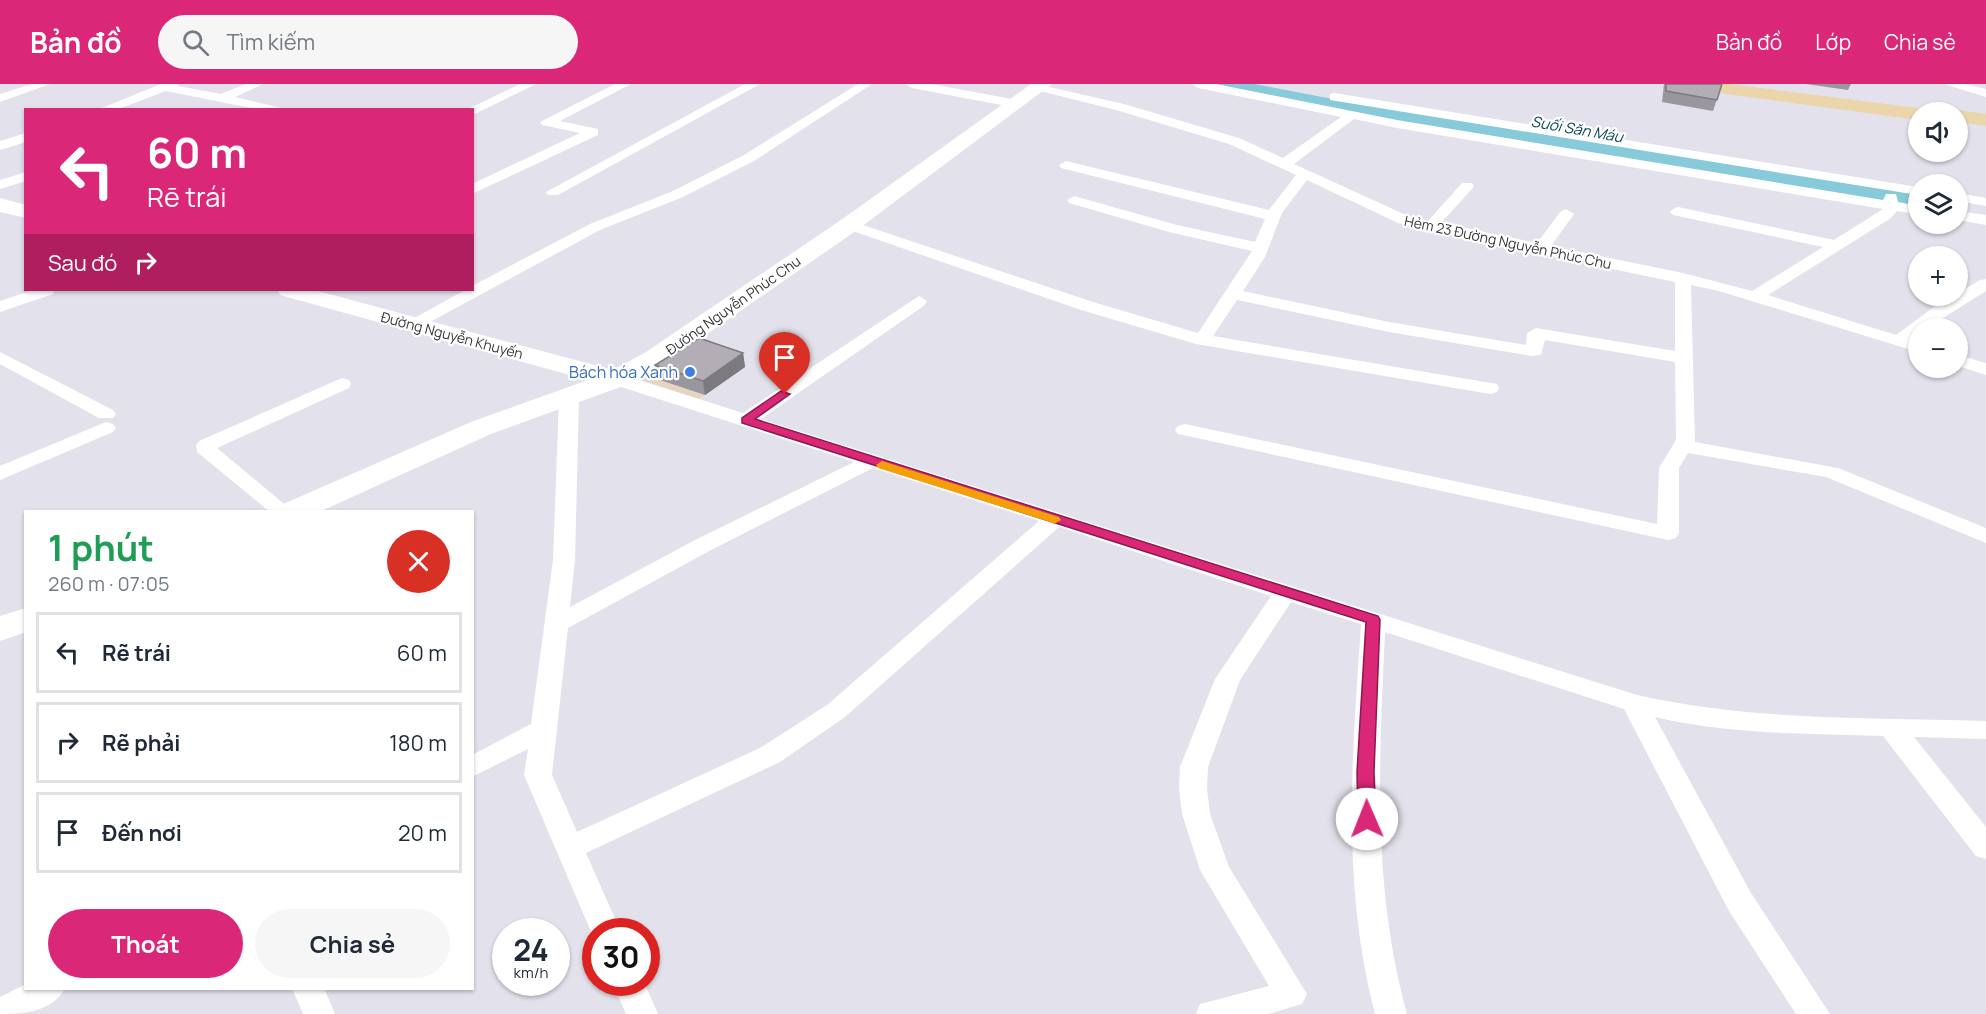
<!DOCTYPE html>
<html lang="vi">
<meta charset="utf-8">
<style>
body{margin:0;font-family:Manrope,sans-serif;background:#f6f6f7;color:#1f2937;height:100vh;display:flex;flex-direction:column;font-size:22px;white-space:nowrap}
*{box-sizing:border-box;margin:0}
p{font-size:20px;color:#747a83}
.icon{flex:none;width:33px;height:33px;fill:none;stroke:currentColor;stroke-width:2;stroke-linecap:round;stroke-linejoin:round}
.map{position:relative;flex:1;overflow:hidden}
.panel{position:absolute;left:24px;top:426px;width:450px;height:480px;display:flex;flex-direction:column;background:#fff;border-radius:0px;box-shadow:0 2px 4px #0004}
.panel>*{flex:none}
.guide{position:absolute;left:24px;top:24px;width:450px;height:183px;border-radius:0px;box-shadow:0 2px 4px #0004;background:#db2777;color:#fff;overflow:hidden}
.tools{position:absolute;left:1908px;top:18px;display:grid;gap:12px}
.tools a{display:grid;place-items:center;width:60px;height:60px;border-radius:50%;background:#fff;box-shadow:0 2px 4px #0004;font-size:30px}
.speed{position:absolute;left:492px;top:834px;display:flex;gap:12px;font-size:30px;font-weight:700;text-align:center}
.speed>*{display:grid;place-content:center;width:78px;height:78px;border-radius:50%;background:#fff;box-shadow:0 2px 4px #0004;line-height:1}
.speed small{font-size:15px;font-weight:400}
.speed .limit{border:9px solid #d22;background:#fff;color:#111}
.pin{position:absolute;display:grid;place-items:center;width:51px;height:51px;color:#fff;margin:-62px -26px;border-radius:50% 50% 50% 0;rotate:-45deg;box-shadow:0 0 6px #0007}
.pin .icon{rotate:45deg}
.me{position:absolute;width:66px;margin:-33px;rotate:359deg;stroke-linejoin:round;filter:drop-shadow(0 0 4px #0008)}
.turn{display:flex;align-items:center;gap:21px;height:126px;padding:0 24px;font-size:27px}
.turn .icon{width:78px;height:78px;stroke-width:2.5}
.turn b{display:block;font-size:42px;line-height:51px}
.then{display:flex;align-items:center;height:57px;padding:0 24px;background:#0003;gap:12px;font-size:22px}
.round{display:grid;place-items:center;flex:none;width:63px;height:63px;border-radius:32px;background:#f6f6f7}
.overview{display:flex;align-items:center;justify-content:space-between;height:102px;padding:0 24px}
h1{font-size:36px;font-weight:700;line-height:45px;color:#1e9e55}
.action{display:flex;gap:12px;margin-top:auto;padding:12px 24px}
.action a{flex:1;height:69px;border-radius:36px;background:#db2777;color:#fff;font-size:24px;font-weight:700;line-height:69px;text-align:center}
.action a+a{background:#f6f6f7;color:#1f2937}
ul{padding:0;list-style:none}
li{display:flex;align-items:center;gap:18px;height:81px;margin:0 12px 9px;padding:0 12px;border:3px solid #e0e1e3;border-radius:0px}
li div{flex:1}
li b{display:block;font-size:22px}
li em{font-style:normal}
header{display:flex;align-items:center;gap:36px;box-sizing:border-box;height:84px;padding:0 30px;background:#db2777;color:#fff}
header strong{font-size:28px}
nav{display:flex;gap:33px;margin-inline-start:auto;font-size:21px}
.search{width:420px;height:54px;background:#f6f6f7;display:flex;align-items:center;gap:15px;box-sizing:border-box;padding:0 21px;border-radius:33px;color:#747a83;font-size:22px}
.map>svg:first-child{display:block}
.commercial{fill:#e5d6c4}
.water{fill:#87cad9}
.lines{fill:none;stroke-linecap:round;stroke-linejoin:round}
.street{fill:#fff;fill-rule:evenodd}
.secondary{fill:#fff;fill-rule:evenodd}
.primary{fill:#ebd6ac;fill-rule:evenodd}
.wall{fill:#9a969d}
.shaded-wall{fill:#7d7a7f}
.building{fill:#b3aeb6;stroke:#7d7a7f;stroke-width:1.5}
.route{fill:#db2777;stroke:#8e194d;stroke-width:1.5}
.slow{fill:#f59e0b}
.shop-dot{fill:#3f7fe0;stroke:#fff;stroke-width:2}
.labels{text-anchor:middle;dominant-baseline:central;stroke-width:4.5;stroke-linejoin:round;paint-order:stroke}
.far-street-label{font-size:14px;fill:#36363a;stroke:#fff}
.far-water-label{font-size:15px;font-style:italic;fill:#0c4954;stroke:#fff}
.shop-label{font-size:16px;fill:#366cbe;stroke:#fff;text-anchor:end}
</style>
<header>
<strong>Bản đồ</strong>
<div class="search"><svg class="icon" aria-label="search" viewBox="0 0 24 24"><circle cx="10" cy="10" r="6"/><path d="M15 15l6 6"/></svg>Tìm kiếm</div>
<nav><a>Bản đồ</a><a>Lớp</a><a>Chia sẻ</a></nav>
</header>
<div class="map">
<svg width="1986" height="930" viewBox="0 0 1986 930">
<rect width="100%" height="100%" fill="#e3e1eb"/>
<path class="commercial" d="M687,262l58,21 -46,32 -67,-22z"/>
<path class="water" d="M1205,0h50l83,16 580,93v15l-489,-81z"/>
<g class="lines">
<path class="street" d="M32,0h18l-50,18v-8z
M161,0h18l-1,2 43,8 25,-10h17l-28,13 54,13h-28l-95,-19 -50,19h-19z
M520,0h16l-59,29 -5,1v-4h-6z
M615,0h16l-71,37 38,8v6l-126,59v-10l108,-51 -38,-8 -2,-3z
M745,0h15l-202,111h-10l-2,-3z
M858,0h14l-118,77 -71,36 -83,33 -183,99 -6,1 -9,-5 63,-35h7v-4l118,-62 83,-33 71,-36z
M906,0h25l86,16 6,4 -6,4 -105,-20z
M1036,0l88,20 115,34 44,20 58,-41 -143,-29 -6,-4h24l181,36 486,80 3,-6h10l2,8 20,4v8l-21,-3 -6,7 -123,77 128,40 38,-28 46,-27 6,-1v12l-59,37h-9v7l-6,4 6,2v11l-199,-61 -28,-6 4,157 143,26 148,60v15l-160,-66 -138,-24 -9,15v65l-3,5 -8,2 -490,-106 -3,-4 3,-4 7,-2 472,100 2,-56 17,-28 -1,-78 -130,-22 -4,15 -9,1 -143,-24 -152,-32 -24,36 284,48 2,4 -2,4 -7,2 -294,-50 -115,-34 -237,-82 -3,-3 3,-3h10l239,80 105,31 54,-82 -83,-19 -100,-29 -2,-3 7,-4 103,29 78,17 10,-23 -204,-51 -2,-3 7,-4 203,49 27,-35 -67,-31 -113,-34 -80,-20zM1354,35l43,9 486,81 -49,31 -156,-33 -5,2 -3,3 3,3 150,32 -71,44 -69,-18 -132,-27 23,-32 -8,-5 -5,2 -24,32 -96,-20 31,-34 2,-3 -2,-3h-10l-34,38 -20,-5 -114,-52zM1307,96l91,43 135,29 7,4 5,-1 130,27v69l-139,-23 -9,5 -1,12 -137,-23 -146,-31 22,-34 17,-44z
M1944,0h21l21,5v8z
M1334,9l584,94v8l-588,-95v-6z
M26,49v9l-26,8v-9z
M26,88v9l-26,8v-9z
M1958,109l28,5v8l-28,-5z
M1958,127l28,4v10l-28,-5z
M33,206h22l-2,4 -53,18v-11z
M919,212l8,5 -2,4 -164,114 876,276c114,26 233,22 349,26v18l-72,-2 72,90v32l-10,-3 -93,-120c-76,-3 -154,-1 -228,-19l96,176 79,121h-34l-67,-103 -105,-202 -239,-77c-6,130 -13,255 22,382h-32c-34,-130 -23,-257 -14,-390l-70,-22 -51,78 -32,87 -1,21 3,26 19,53 78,127 -5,10 -34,10h-72l4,-10 69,-18 -69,-116 -18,-56 -3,-26 1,-21 35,-88 56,-83 -212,-69 -214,190 -65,45 -194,91 35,79h-25l-1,9 -71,-166 4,-26 -56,28v-22l59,-31 22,-164 6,-162 10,-6 10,6 -4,162 -5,47 125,-67 159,-78 -245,-79 -2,-4 2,-4h14l120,38zM873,384l166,53 -212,184 -67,43 -183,84 -25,-57 16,-147 143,-78z
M0,268l113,58 3,4 -3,4h-14l-99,-54z
M1958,271l28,8v12l-28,-9z
M342,294l7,2 2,4 -2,4 -132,60 77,64h-24l-73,-60 -1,-7 3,-4z
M106,338l7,2 3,4 -3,4 -113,48v-14z
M612,898h32l14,32h-32z
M26,900v4h39c-12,24 -42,26 -65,26v-17z
M292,904h32l11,26h-32z"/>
<path class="secondary" d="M1031,0h21l-195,146 -193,134 -38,21 -135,49 -172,78h-43l5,-7 190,-83 117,-42 -308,-85 -3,-5h37l299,80 33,-18 195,-132z
M0,114l26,7v13l-26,-6z
M26,524v24l-26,9v-25z"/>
<path class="primary" d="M1680,0h50l188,24 8,4h-8v8l-229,-31z
M1958,26l28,4v12l-28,-4v-10h-7z"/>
</g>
<path class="wall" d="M1664,0h58l-9,27 -51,-9z
M1806,0h45l-3,6z
M743,269l2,14 -40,28 -48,-16 -2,-14z"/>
<path class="shaded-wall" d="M743,269l2,14 -40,28 -2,-14z"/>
<path class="building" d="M1666,0h56l-5,16 -51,-9z
M699,254l44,15 -40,28 -48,-16z"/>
<path class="route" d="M781,307l9,3 -35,25 623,197 2,4 -6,152 2,47 -3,5h-12l-3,-5 -1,-47 9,-150 -624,-199v-5z"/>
<path class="slow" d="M882,377l177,56 2,3 -7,4 -4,-2 -172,-54 -2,-3z"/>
<circle class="shop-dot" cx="690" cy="288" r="6"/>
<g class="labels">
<g class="far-street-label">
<text transform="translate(1508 158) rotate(12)">Hẻm 23 Đường Nguyễn Phúc Chu</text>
<text transform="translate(733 221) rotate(-35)">Đường Nguyễn Phúc Chu</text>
<text transform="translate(452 251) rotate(15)">Đường Nguyễn Khuyến</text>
</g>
<g class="far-water-label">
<text transform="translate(1577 45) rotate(10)">Suối Săn Máu</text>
</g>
<g class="shop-label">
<text x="678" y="288">Bách hóa Xanh</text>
</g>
</g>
</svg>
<div class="tools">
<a><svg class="icon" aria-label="sound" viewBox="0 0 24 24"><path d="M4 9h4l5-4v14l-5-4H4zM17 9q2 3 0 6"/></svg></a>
<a><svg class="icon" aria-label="layers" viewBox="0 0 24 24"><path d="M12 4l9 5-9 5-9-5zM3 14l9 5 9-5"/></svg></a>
<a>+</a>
<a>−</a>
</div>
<div class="speed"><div>24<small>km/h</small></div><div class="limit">30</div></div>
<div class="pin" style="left:785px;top:310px;background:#d93025"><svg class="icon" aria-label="arrive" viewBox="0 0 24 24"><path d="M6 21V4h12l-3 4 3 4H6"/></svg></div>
<svg class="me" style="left:1367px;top:735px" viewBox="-20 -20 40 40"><circle r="19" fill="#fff"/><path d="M0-13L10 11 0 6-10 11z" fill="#db2777"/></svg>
<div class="guide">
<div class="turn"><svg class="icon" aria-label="left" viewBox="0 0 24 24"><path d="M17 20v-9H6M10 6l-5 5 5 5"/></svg><div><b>60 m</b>Rẽ trái</div></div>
<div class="then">Sau đó<svg class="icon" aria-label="right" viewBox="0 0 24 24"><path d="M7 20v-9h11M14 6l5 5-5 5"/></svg></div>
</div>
<section class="panel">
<div class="overview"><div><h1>1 phút</h1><p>260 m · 07:05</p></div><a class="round" style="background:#d93025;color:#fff"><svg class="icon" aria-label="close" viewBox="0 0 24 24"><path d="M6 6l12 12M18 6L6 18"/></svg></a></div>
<ul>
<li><svg class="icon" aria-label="left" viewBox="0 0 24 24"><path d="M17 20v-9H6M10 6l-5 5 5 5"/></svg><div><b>Rẽ trái</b></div><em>60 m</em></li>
<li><svg class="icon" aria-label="right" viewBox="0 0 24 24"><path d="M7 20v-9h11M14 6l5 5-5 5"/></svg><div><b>Rẽ phải</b></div><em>180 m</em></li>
<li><svg class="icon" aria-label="arrive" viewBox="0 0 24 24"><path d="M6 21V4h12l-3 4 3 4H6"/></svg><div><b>Đến nơi</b></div><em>20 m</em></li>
</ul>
<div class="action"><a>Thoát</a><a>Chia sẻ</a></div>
</section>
</div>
